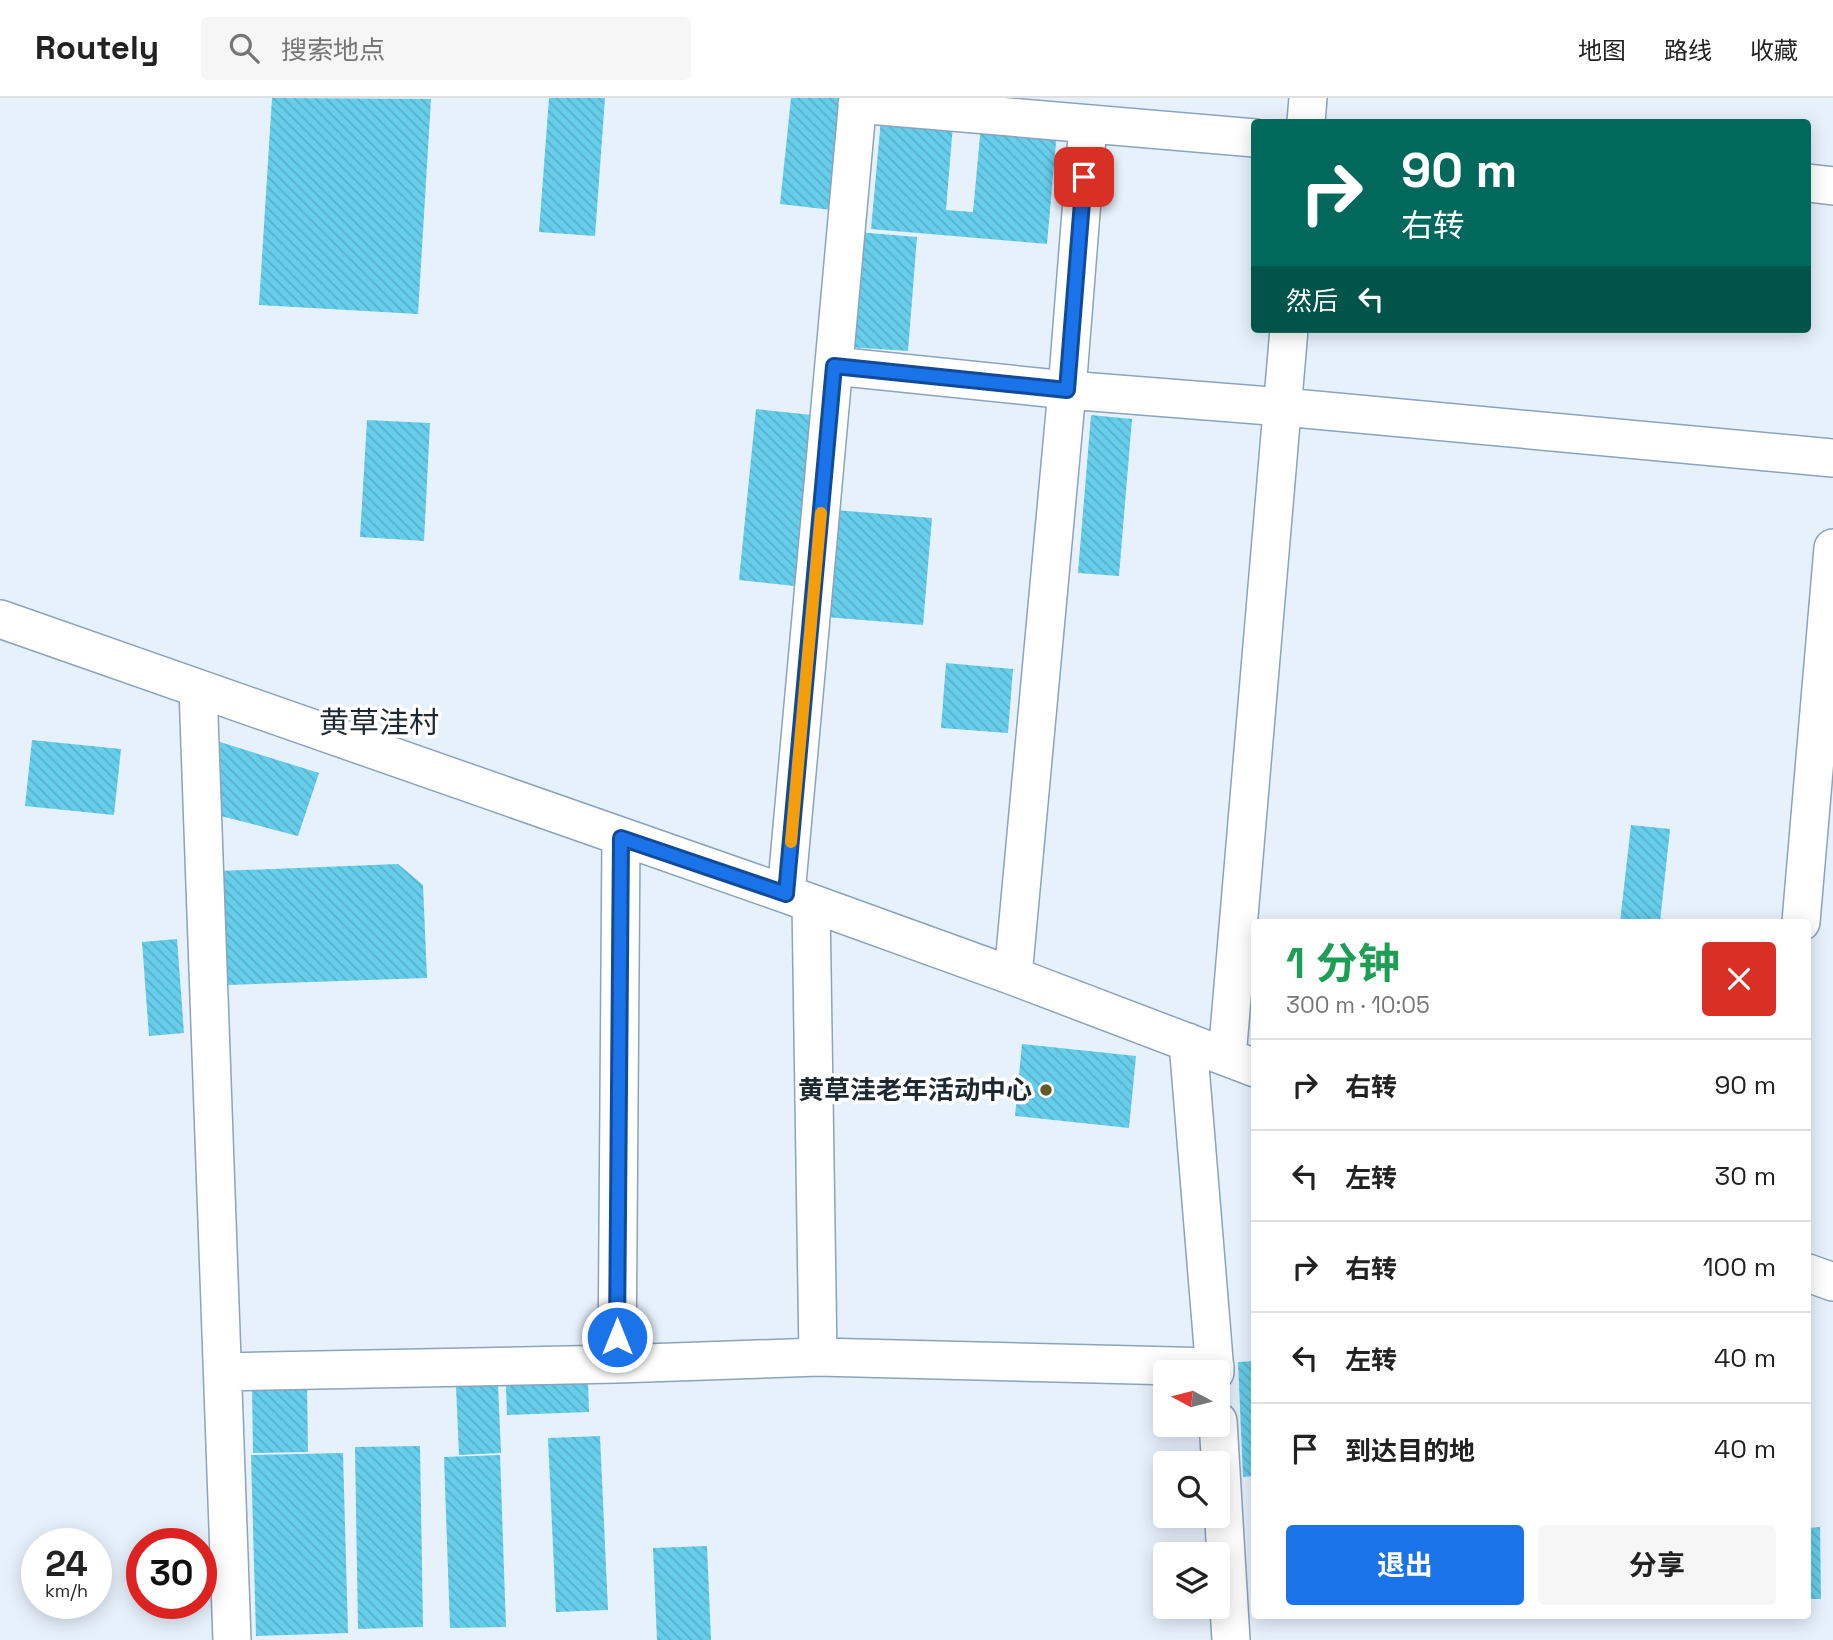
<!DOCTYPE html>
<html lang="zh">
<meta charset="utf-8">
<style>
body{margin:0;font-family:"Space Grotesk","Noto Sans SC",sans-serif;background:#f6f6f6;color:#222;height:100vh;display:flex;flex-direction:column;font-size:26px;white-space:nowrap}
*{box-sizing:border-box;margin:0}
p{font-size:23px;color:#767676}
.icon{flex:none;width:38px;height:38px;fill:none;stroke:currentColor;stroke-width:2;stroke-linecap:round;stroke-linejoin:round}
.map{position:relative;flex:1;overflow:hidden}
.drawer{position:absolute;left:1251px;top:821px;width:560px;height:700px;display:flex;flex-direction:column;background:#fff;border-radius:7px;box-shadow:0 4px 18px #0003}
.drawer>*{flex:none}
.hud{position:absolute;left:1251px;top:21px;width:560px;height:214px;border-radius:7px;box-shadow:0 4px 18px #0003;background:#00695c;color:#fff;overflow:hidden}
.needle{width:46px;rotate:277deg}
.controls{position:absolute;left:1153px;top:1262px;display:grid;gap:14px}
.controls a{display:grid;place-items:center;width:77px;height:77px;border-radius:7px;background:#fff;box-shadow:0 4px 18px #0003;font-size:35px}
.speed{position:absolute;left:21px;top:1430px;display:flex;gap:14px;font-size:35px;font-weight:700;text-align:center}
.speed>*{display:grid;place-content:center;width:91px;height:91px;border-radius:50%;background:#fff;box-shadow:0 4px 18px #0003;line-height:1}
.speed small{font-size:18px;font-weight:400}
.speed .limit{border:10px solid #d22;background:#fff;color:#111}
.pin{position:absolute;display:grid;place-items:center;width:60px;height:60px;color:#fff;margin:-30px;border-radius:14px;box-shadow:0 4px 10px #0006}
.me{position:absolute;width:77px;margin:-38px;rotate:0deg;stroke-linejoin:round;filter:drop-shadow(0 0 5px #0008)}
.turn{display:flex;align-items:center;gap:24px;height:147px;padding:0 35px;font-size:32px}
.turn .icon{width:91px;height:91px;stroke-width:2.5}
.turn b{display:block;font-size:49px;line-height:60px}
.then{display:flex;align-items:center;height:66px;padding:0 35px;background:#0003;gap:14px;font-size:26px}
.round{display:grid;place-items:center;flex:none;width:74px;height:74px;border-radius:7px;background:#f6f6f6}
.summary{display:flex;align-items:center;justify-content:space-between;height:119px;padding:0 35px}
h1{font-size:42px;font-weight:700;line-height:52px;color:#1e9e55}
.cta{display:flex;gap:14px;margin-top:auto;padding:14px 35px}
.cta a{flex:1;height:80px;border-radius:7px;background:#1a73e8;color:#fff;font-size:28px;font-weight:700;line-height:80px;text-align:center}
.cta a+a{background:#f6f6f6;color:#222}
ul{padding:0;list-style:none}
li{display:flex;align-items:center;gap:21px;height:91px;padding:0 35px;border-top:2px solid #e0e0e0}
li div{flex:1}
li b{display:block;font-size:26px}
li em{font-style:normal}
header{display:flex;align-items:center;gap:42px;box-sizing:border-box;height:98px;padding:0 35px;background:#fff;border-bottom:2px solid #e0e0e0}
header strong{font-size:33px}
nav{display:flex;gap:38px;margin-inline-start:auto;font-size:24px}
.search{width:490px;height:63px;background:#f6f6f6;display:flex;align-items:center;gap:18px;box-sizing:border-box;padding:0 24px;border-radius:7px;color:#767676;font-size:26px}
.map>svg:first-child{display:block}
.building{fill:url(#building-back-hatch)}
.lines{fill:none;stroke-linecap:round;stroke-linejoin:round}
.street-casing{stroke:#8ba3bb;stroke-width:40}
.street{stroke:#fff;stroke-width:37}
.route-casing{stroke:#114b97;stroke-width:18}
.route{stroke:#1a73e8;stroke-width:12}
.slow{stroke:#f59e0b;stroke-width:12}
.poi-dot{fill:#655a27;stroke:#fff;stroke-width:2.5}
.labels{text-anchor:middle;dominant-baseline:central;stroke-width:7;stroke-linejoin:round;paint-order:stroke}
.poi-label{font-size:26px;font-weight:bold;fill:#1e2831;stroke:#fff;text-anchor:end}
.quarter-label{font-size:30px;fill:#1e2831;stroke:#fff}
</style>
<header>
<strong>Routely</strong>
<div class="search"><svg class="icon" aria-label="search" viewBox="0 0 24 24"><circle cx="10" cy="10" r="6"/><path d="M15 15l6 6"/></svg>搜索地点</div>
<nav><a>地图</a><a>路线</a><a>收藏</a></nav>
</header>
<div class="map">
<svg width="1833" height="1542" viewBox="0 0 1833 1542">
<defs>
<pattern id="building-back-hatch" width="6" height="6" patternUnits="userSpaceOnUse" patternTransform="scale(1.75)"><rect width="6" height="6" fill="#66cdea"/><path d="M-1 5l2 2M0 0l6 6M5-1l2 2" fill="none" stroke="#58b0c9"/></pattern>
</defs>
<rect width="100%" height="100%" fill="#e7f1fc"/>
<path class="building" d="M272,0l159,1 -13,215 -159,-9z
M549,0h56l-10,138 -56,-4z
M791,0h52l-11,112 -52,-6z
M881,21l72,6 -7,85 27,2 8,-87 76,6 -10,113 -176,-15z
M857,134l60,5 -9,114 -61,-4z
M756,311l56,6 -17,171 -56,-6z
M1091,317l41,4 -13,157 -41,-3z
M367,322l63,3 -6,118 -64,-4z
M835,412l97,8 -9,107 -97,-8z
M946,565l67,6 -5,64 -67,-5z
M32,642l89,9 -7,66 -89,-9z
M220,644l99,31 -21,63 -77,-20z
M1631,727l39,4 -10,93h-40z
M398,766l25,21 4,93 -199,7 -8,-114z
M177,841l7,94 -35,3 -7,-94z
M1022,946l114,12 -7,72 -114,-12z
M1255,1263v115l-12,1 -5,-115z
M588,1284l1,30 -82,3 -1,-30z
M498,1286l3,69 -42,2 -3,-69z
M307,1287l1,67 -55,1 -1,-67z
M600,1338l8,174 -52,2 -8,-174z
M420,1348l3,181 -65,2 -3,-182z
M343,1355l5,180 -92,3 -5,-181z
M500,1357l6,172 -56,1 -6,-171z
M1820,1429l1,72h-13v-71z
M707,1448l4,94h-54l-4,-92z"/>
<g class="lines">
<g class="street-casing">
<path id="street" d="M857,6l398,34
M1306,24l2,-24
M1808,85l25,3
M834,268l233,24 216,17 550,51
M0,521l786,275 227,82 242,92
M198,591l34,951
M786,796l72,-796
M811,805l7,454
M1801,824l32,-374
M1013,878l54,-586 21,-266
M1188,944l27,330
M1227,959l62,-728
M1808,1175l25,9
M617,1266l4,-526
M223,1274l394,-8 201,-7 397,10
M1218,1323l13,219"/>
</g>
<use href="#street" class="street"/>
</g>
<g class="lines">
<g class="route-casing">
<path id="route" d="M617,1239l4,-499 165,56 48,-528 233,24 17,-213"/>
</g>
<use href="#route" class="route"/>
<path class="slow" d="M791,744l30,-329"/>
</g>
<circle class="poi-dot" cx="1046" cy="992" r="7"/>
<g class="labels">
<g class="poi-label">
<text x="1032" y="992">黄草洼老年活动中心</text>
</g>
<g class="quarter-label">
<text x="379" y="624">黄草洼村</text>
</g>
</g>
</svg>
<div class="controls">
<a><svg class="needle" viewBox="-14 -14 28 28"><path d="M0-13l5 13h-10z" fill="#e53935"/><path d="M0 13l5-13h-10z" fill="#767676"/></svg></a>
<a><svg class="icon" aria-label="search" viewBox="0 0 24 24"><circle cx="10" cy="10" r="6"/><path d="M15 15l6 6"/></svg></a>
<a><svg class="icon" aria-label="layers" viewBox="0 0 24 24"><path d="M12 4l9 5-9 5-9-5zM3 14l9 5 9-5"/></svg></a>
</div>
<div class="speed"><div>24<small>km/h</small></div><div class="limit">30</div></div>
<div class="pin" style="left:1084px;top:79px;background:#d93025"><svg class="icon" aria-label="arrive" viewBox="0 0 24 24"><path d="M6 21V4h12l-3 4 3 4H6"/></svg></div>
<svg class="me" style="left:617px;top:1239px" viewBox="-20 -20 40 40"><circle r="17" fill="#1a73e8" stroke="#fff" stroke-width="3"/><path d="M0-11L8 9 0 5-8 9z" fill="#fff"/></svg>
<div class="hud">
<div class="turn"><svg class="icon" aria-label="right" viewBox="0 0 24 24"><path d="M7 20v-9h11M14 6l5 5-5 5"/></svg><div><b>90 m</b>右转</div></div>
<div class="then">然后<svg class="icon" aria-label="left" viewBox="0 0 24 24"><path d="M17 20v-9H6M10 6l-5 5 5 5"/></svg></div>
</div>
<section class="drawer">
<div class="summary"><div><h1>1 分钟</h1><p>300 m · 10:05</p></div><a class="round" style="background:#d93025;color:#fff"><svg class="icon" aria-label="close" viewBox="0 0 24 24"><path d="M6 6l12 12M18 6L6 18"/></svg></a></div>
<ul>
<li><svg class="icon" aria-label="right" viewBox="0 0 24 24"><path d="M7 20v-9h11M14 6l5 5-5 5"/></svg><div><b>右转</b></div><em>90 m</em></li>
<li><svg class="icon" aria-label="left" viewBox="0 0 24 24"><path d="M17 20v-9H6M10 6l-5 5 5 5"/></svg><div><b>左转</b></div><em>30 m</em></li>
<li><svg class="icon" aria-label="right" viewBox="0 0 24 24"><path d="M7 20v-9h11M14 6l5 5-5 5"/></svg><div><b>右转</b></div><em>100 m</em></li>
<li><svg class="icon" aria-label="left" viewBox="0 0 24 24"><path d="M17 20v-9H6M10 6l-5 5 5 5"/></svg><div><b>左转</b></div><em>40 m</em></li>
<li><svg class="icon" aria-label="arrive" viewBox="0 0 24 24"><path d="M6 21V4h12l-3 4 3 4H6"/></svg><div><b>到达目的地</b></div><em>40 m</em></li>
</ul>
<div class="cta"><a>退出</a><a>分享</a></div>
</section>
</div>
